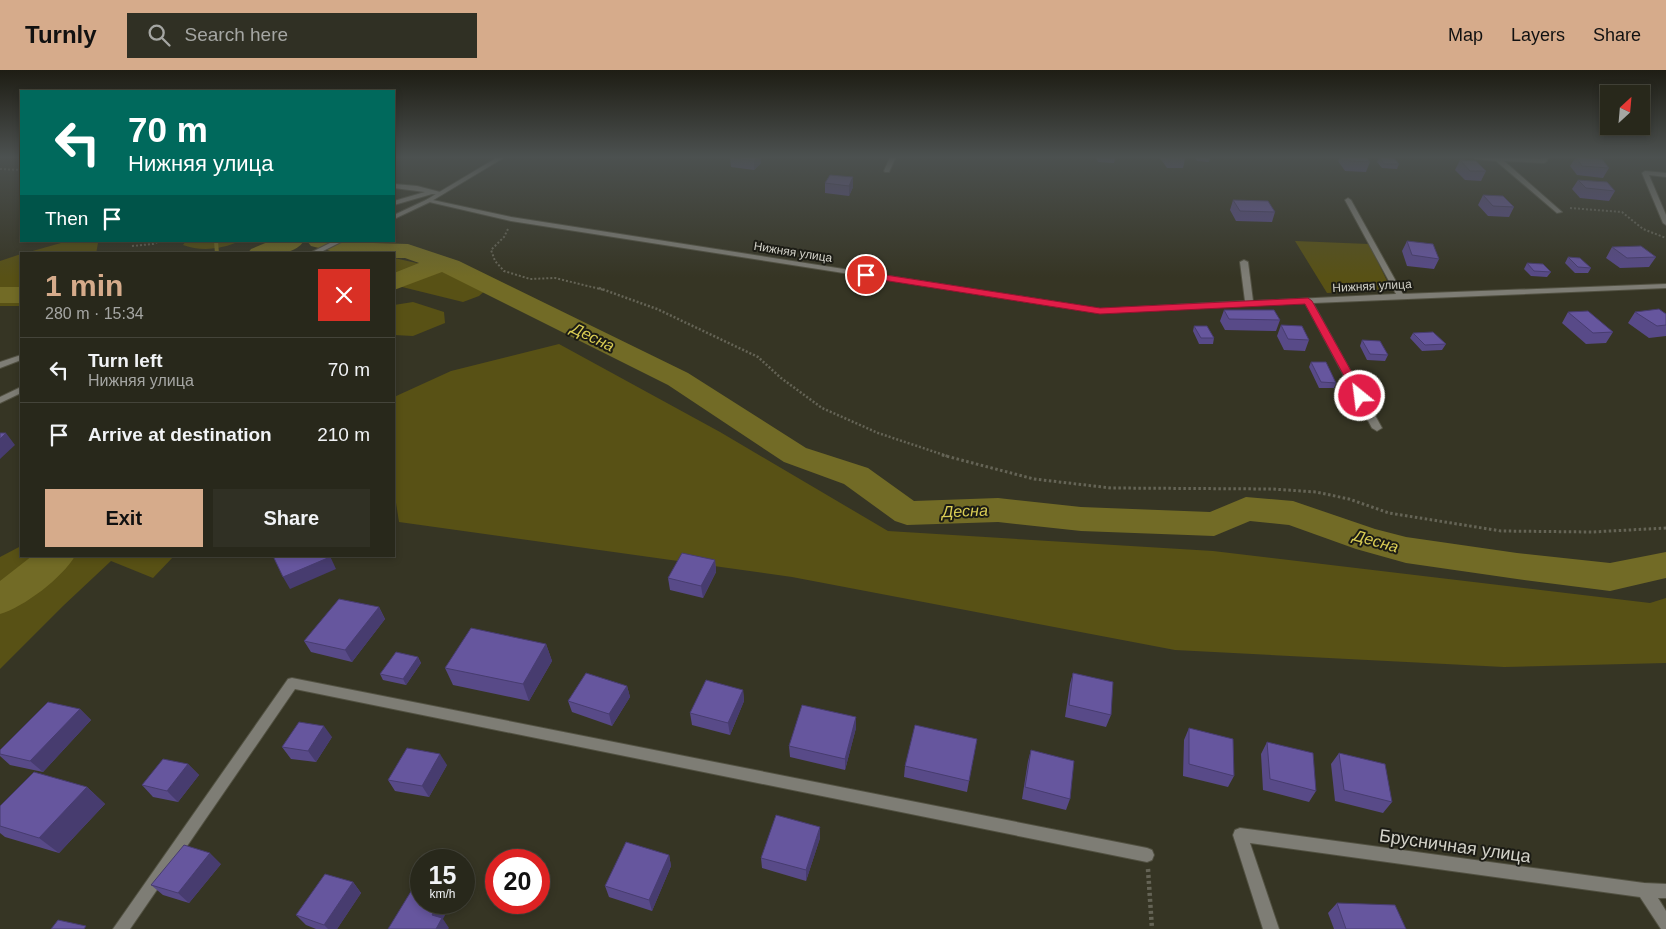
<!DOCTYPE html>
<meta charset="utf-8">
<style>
body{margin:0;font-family:Arial,sans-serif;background:#303024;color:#f1f3f6;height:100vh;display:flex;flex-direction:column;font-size:19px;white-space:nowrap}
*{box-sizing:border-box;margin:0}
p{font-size:16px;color:#a5a6a3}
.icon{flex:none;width:28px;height:28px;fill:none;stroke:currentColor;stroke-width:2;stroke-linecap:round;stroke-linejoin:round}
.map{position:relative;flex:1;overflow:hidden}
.side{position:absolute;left:20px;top:182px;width:375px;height:305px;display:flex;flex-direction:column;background:#28281b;border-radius:0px;box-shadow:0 2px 8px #0003,0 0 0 1px #44443a}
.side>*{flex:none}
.banner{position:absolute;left:20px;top:20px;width:375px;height:152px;border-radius:0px;box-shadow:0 2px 8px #0003,0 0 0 1px #44443a;background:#00695c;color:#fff;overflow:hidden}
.needle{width:32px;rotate:26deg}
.controls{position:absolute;left:1600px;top:15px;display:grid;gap:10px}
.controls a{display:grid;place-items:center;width:50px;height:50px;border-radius:0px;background:#28281b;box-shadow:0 2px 8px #0003,0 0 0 1px #44443a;font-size:25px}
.speed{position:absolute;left:410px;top:779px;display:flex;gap:10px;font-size:25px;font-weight:700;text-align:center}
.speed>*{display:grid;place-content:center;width:65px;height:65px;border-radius:50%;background:#28281b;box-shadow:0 2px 8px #0003,0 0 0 1px #44443a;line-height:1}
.speed small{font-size:12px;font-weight:400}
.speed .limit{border:8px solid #d22;background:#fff;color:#111}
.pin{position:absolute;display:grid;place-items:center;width:42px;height:42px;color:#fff;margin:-21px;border:2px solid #fff;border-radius:50%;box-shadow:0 1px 5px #0007}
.me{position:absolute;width:55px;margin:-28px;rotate:331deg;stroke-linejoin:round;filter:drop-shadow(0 0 4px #0008)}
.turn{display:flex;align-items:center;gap:18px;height:105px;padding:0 25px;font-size:22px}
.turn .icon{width:65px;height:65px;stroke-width:2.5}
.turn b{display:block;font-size:35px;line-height:42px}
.then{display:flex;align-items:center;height:48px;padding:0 25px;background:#0003;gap:10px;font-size:19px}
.round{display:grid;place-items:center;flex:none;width:52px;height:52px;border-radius:0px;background:#303024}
.headline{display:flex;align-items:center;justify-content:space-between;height:85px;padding:0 25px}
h1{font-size:30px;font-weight:800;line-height:38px;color:#d6ab8b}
.button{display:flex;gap:10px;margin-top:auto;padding:10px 25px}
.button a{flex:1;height:58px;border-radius:0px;background:#d6ab8b;color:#111;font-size:20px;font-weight:800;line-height:58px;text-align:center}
.button a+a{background:#303024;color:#f1f3f6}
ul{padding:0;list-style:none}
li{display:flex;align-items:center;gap:15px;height:65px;padding:0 25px;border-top:1px solid #44443a}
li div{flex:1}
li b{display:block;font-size:19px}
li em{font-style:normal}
header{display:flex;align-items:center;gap:30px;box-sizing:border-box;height:70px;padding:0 25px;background:#d6ab8b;color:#111}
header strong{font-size:24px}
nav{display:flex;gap:28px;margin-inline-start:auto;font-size:18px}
.search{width:350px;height:45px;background:#303024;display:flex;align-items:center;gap:12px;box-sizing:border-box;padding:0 18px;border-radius:0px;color:#a5a6a3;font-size:19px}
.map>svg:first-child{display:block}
.green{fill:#585115}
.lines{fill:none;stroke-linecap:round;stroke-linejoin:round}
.stream{stroke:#726b26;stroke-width:4}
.river{fill:#726b26;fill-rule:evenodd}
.service-casing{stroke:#525142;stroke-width:2}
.minor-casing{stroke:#525142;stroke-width:2}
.tertiary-casing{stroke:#525142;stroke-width:2}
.path-far3{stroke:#656456;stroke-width:2;stroke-dasharray:2 2;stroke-linecap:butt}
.path-far2{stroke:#656456;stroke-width:2.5;stroke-dasharray:2 2;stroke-linecap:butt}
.path-far1{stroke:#656456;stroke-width:3;stroke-dasharray:2.5 2.5;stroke-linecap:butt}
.path{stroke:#656456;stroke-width:4.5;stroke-dasharray:3 3;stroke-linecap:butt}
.service{fill:#7e7d75;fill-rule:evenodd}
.minor{fill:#7e7d75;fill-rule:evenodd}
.tertiary{fill:#7e7d75;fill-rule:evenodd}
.wall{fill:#584a88}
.shaded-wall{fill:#473c6f}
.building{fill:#66569e;stroke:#473c6f}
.route{fill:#e11d48;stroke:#92132f}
.labels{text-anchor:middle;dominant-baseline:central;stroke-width:4;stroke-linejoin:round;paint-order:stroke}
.far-street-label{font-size:12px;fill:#d3d2c9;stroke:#1c1c15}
.water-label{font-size:16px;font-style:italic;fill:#dacd54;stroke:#1c1c15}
.near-street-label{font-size:18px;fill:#d3d2c9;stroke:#1c1c15}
</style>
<header>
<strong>Turnly</strong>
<div class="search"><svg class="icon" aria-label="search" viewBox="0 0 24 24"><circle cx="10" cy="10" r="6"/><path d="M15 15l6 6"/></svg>Search here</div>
<nav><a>Map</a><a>Layers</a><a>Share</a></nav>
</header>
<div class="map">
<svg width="1666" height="859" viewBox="0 0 1666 859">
<rect width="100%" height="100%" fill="#363524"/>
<path class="green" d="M68,171l30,2 -2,11h-74z
M186,171h54c-18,8 -38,11 -57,4z
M1295,171l74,3 22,45 -64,4z
M21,184v52h-21v-45z
M394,188l54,12 39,19 -8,7 -16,6 -69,-17z
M413,232l31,10 1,11 -32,13 -19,-1v-30z
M559,274l161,88 168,99 325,20 437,52 16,-5v65l-162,4 -329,-17 -383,-73 -393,-55 -5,-32v-93l57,-26z
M21,476v10h153l-21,22 -42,-17 -48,45 -63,63v-112z"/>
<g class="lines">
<path class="stream" d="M216,171l1,13"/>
<path class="river" d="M270,171h34c-12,17 -39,13 -57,13l4,-5z
M307,171l101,3 51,17 229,112 118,75 62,20 46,33 84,-3 83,9 129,5 36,-15 47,4 82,28 31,8 111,16 93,10 56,-11v26l-56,13 -93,-12 -111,-16 -50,-14 -67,-24 -39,-4 -36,15 -133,-5 -83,-9 -91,3 -12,-4 -51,-37 -60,-22 -116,-77 -226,-113 -48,18v-17l25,-10 -14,-5h-11v-4h-52l-31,-8z
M0,217h21v16h-21z
M32,486h43c-13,22 -51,51 -75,58v-33z"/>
<g class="service-casing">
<path id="service" d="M890,87h6l-7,15h-4l-1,-1z
M1473,87l68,2 1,-2h6l-1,4 -3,2 -40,-2 58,51 -5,1 -61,-52 -20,-2z
M1645,101l21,2v4l-17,-2 17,40v10l-3,-2 -21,-50z
M394,114l23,2 27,7 -3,2 -9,-1 -38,11v-4l31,-9 -31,-4z
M1348,128l3,2 52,94 263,-10v4l-353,15 69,125 -5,3 -5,-3 -67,-125 -205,10 -589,-92 -86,-20 3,-2 83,18 589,92 145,-8 -5,-39 4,-2 4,2 5,39 143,-7 -51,-94z
M21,317v6l-21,10v-6z"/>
</g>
<g class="minor-casing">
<path id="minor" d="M292,608l855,170 5,2 2,5 -2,5 -5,2 -852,-173 -165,240h-17l175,-250z
M1240,758l404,55 22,1v14h-8l8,13v18h-5l-21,-32 -390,-54 29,86h-16l-30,-94 2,-5z"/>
</g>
<g class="tertiary-casing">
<path id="tertiary" d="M498,87h7l-75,45 -36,17v-4l32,-15z
M334,171h9l-26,13h-9z
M21,285v5l-21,8v-6z"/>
</g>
<path class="path-far3" d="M0,99l21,1
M1570,138l52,4 21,17 23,9
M508,159l-4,8 -13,13 4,11 9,10 26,8 25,-1 49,12
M132,176l21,-2 7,-3"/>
<path class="path-far2" d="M599,218l58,21 101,48 23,21 41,30 56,25 69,23"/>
<path class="path-far1" d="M942,385l92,24 77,9 161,1 44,3 33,7 40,14 112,18 91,1 74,-4"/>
<path class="path" d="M1148,799l4,60"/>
<use href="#service" class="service"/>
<use href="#minor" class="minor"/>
<use href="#tertiary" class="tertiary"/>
</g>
<path class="wall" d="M730,87h31v6l-7,7 -23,-3z
M1096,87h19v1l-1,5 -16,-1z
M1160,87l25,2 -2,9h-16l-7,-10z
M1194,87h16l-1,5 -12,-1z
M1224,87h15v1h-14z
M1340,87h26l4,5 -4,10 -21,-1 -7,-10z
M1379,87l20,7 -2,5 -15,-1 -5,-6z
M1576,87l33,11 -6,10 -26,-3 -7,-9z
M1460,90l26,11 -5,10 -16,-1 -10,-10z
M830,105l23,12 -4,9 -24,-3v-10z
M1578,110l37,11 -6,10 -29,-3 -8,-9z
M1483,125l31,12 -5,10 -21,-1 -10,-11z
M1233,130l42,12 -3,10 -36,-1 -6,-11z
M1407,171l32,18 -5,10 -27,-3 -5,-15z
M1612,177l44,10 -7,10 -29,1 -14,-10z
M1568,187l23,11 -3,5h-13l-10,-10z
M1527,193l24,9 -4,5 -16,-1 -7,-7z
M1224,240l56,10 -4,11 -51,-1 -5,-9z
M1568,242l45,20 -7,11 -20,1 -24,-21z
M1635,242l31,2v22l-17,2 -21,-15z
M1281,255l28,15 -4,11 -21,-1 -7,-14z
M1194,256l20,12 -1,6h-14l-6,-13z
M1413,263l33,11 -4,6 -20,1 -12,-13z
M1362,270l26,15 -3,6 -18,-1 -7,-14z
M1311,292l25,21 -2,5h-15l-10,-21z
M715,490l1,12 -13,26 -33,-8 -2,-12z
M379,537l6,12 -33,43 -41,-10 -7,-11z
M546,574l6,17 -23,40 -76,-16 -8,-17z
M418,587l3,6 -15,22 -23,-5 -3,-6z
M1073,603l38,42 -5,12 -41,-10 5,-33z
M627,616l3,11 -18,29 -40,-14 -4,-11z
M743,620l1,11 -14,34 -38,-10 -2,-12z
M80,639l11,11 -48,52 -33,-7 -10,-9v-6z
M856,658l-11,42 -55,-13 -1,-11z
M1189,658l45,48 -6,11 -45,-11 1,-36z
M332,667l-16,25 -25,-3 -9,-12z
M977,669l-10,53 -63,-15 1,-11z
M1267,672l49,49 -7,11 -46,-12 -2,-36z
M1031,680l39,49 -4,11 -44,-11 6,-38z
M1339,683l53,49 -9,11 -48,-12 -4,-37z
M188,694l11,11 -21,27 -25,-5 -11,-12z
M447,695l-18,32 -34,-6 -7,-11z
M87,717l18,17 -46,49 -54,-16 -5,-4v-27z
M820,757v11l-14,43 -44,-13 -1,-10z
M669,785l2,11 -19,45 -43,-14 -4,-11z
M221,794l-32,39 -26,-8 -12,-10z
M353,812l8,11 -24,36h-21l-10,-4 -10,-10z
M1337,833l69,26h-72l-6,-16z"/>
<path class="shaded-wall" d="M758,87h3v6l-7,7v-9z
M853,107v10l-4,9v-10z
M6,363l9,12 -15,14v-20z
M330,486l6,13 -46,20 -7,-12z
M715,490l1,12 -13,26 -2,-12z
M379,537l6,12 -33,43 -7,-12z
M546,574l6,17 -23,40 -6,-17z
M418,587l3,6 -15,22 -3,-6z
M627,616l3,11 -18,29 -3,-12z
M743,620l1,11 -14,34 -2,-12z
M80,639l11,11 -48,52 -13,-11z
M856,647v11l-11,42v-11z
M324,656l8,11 -16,25 -8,-11z
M440,684l7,11 -18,32 -7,-11z
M188,694l11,11 -21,27 -11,-11z
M87,717l18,17 -46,49 -20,-15z
M820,757v11l-14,43v-11z
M210,783l11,11 -32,39 -11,-10z
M669,785l2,11 -19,45 -3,-11z
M353,812l8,11 -24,36h-9l-4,-4z
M439,832h13l-9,17 6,9 -1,1h-12l-4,-14z"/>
<path class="building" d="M730,87h28l-4,4z
M1098,87h17v1h-16z
M1168,87h16l1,2h-15z
M1345,87h21l4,5 -21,-1z
M1379,87l15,1 5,6h-15z
M1576,87l26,2 7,9 -27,-2z
M1460,90l16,1 10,10h-16z
M830,105l23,2 -4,9 -24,-3z
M1578,110l29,2 8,9 -29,-3z
M1483,125l20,1 11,11 -21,-1z
M1233,130l35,1 7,11 -35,-1z
M1407,171l26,3 6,15 -27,-4z
M1641,176l15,11 -29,1 -15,-11z
M1568,187l12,1 11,10 -13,-1z
M1527,193l16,1 8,8 -17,-1z
M1659,239l7,5v11l-9,1 -22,-14z
M1224,240h50l6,10 -51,-1z
M1588,241l25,21 -20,1 -25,-21z
M1281,255l21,1 7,14 -21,-1z
M1194,256h13l7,12h-13z
M1433,262l13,12 -21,1 -12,-12z
M1362,270l18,1 8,14 -18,-1z
M1311,292h15l10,21 -15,-1z
M0,363h6l-6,6z
M682,483l33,7 -14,26 -33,-8z
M273,486h56l1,1 -47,20z
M339,529l40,8 -34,43 -41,-9z
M471,558l75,16 -23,40 -78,-16z
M396,582l22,5 -15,22 -23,-5z
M586,603l41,13 -18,28 -41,-13z
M1073,603l40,9 -2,33 -42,-10z
M706,610l37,10 -15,33 -38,-10z
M48,632l32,7 -50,52 -30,-7v-4z
M802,635l54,12 -11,42 -56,-13z
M299,652l25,4 -16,25 -26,-4z
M915,655l62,14 -8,42 -64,-15z
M1189,658l44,11 1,37 -45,-12z
M1267,672l46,11 3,38 -46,-12z
M407,678l33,6 -18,32 -34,-6z
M1031,680l43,11 -4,38 -45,-12z
M1339,683l46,11 7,38 -48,-12z
M163,689l25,5 -21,27 -25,-6z
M34,702l53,15 -48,51 -39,-12v-20z
M776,745l44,12 -14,43 -45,-12z
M626,772l43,13 -20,45 -44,-14z
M184,775l26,8 -32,40 -27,-8z
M325,804l28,8 -29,43 -28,-10z
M421,805v27h18l-7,13 10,3 -6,11h-48z
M1337,833l58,2 11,24h-60z
M58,850l28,6 -2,3h-33z"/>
<linearGradient id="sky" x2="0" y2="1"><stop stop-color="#1e1d14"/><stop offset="0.42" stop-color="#4c5150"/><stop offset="1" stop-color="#4c5150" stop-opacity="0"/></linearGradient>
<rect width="1666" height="207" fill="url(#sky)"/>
<path class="route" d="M866,202l234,36 208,-10 4,3 53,95 -5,3 -5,-3 -50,-92 -205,10 -237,-37 -1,-2z"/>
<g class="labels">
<g class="far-street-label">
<text transform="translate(793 182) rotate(9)">Нижняя улица</text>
<text transform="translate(1372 216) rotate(-3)">Нижняя улица</text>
</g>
<g class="water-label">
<text transform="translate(593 267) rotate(26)">Десна</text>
<text transform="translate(965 441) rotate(-2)">Десна</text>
<text transform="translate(1376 471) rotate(16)">Десна</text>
</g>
<g class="near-street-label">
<text transform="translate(1455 776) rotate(8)">Брусничная улица</text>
</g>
</g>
</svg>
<div class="controls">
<a><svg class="needle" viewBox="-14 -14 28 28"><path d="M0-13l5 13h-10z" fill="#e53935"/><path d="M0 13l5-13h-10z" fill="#a5a6a3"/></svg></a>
</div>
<div class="speed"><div>15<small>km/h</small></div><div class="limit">20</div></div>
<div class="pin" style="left:866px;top:205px;background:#d93025"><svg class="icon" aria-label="arrive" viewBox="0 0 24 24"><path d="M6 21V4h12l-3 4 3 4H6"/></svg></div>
<svg class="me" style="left:1360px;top:326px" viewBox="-20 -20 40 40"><circle r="17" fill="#e11d48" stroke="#fff" stroke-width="3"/><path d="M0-11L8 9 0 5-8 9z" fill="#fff"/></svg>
<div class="banner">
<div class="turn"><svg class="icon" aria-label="left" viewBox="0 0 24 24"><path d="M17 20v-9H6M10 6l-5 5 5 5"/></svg><div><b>70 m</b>Нижняя улица</div></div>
<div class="then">Then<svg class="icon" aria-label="arrive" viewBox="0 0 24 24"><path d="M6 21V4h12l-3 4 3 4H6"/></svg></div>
</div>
<section class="side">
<div class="headline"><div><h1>1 min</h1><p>280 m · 15:34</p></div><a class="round" style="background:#d93025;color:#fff"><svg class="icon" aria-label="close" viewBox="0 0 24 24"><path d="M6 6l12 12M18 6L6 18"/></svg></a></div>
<ul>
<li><svg class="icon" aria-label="left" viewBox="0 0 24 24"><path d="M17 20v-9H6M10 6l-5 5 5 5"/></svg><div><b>Turn left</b><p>Нижняя улица</p></div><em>70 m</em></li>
<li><svg class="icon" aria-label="arrive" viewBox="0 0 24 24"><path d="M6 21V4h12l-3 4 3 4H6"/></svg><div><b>Arrive at destination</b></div><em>210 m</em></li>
</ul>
<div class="button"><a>Exit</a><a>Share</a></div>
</section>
</div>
